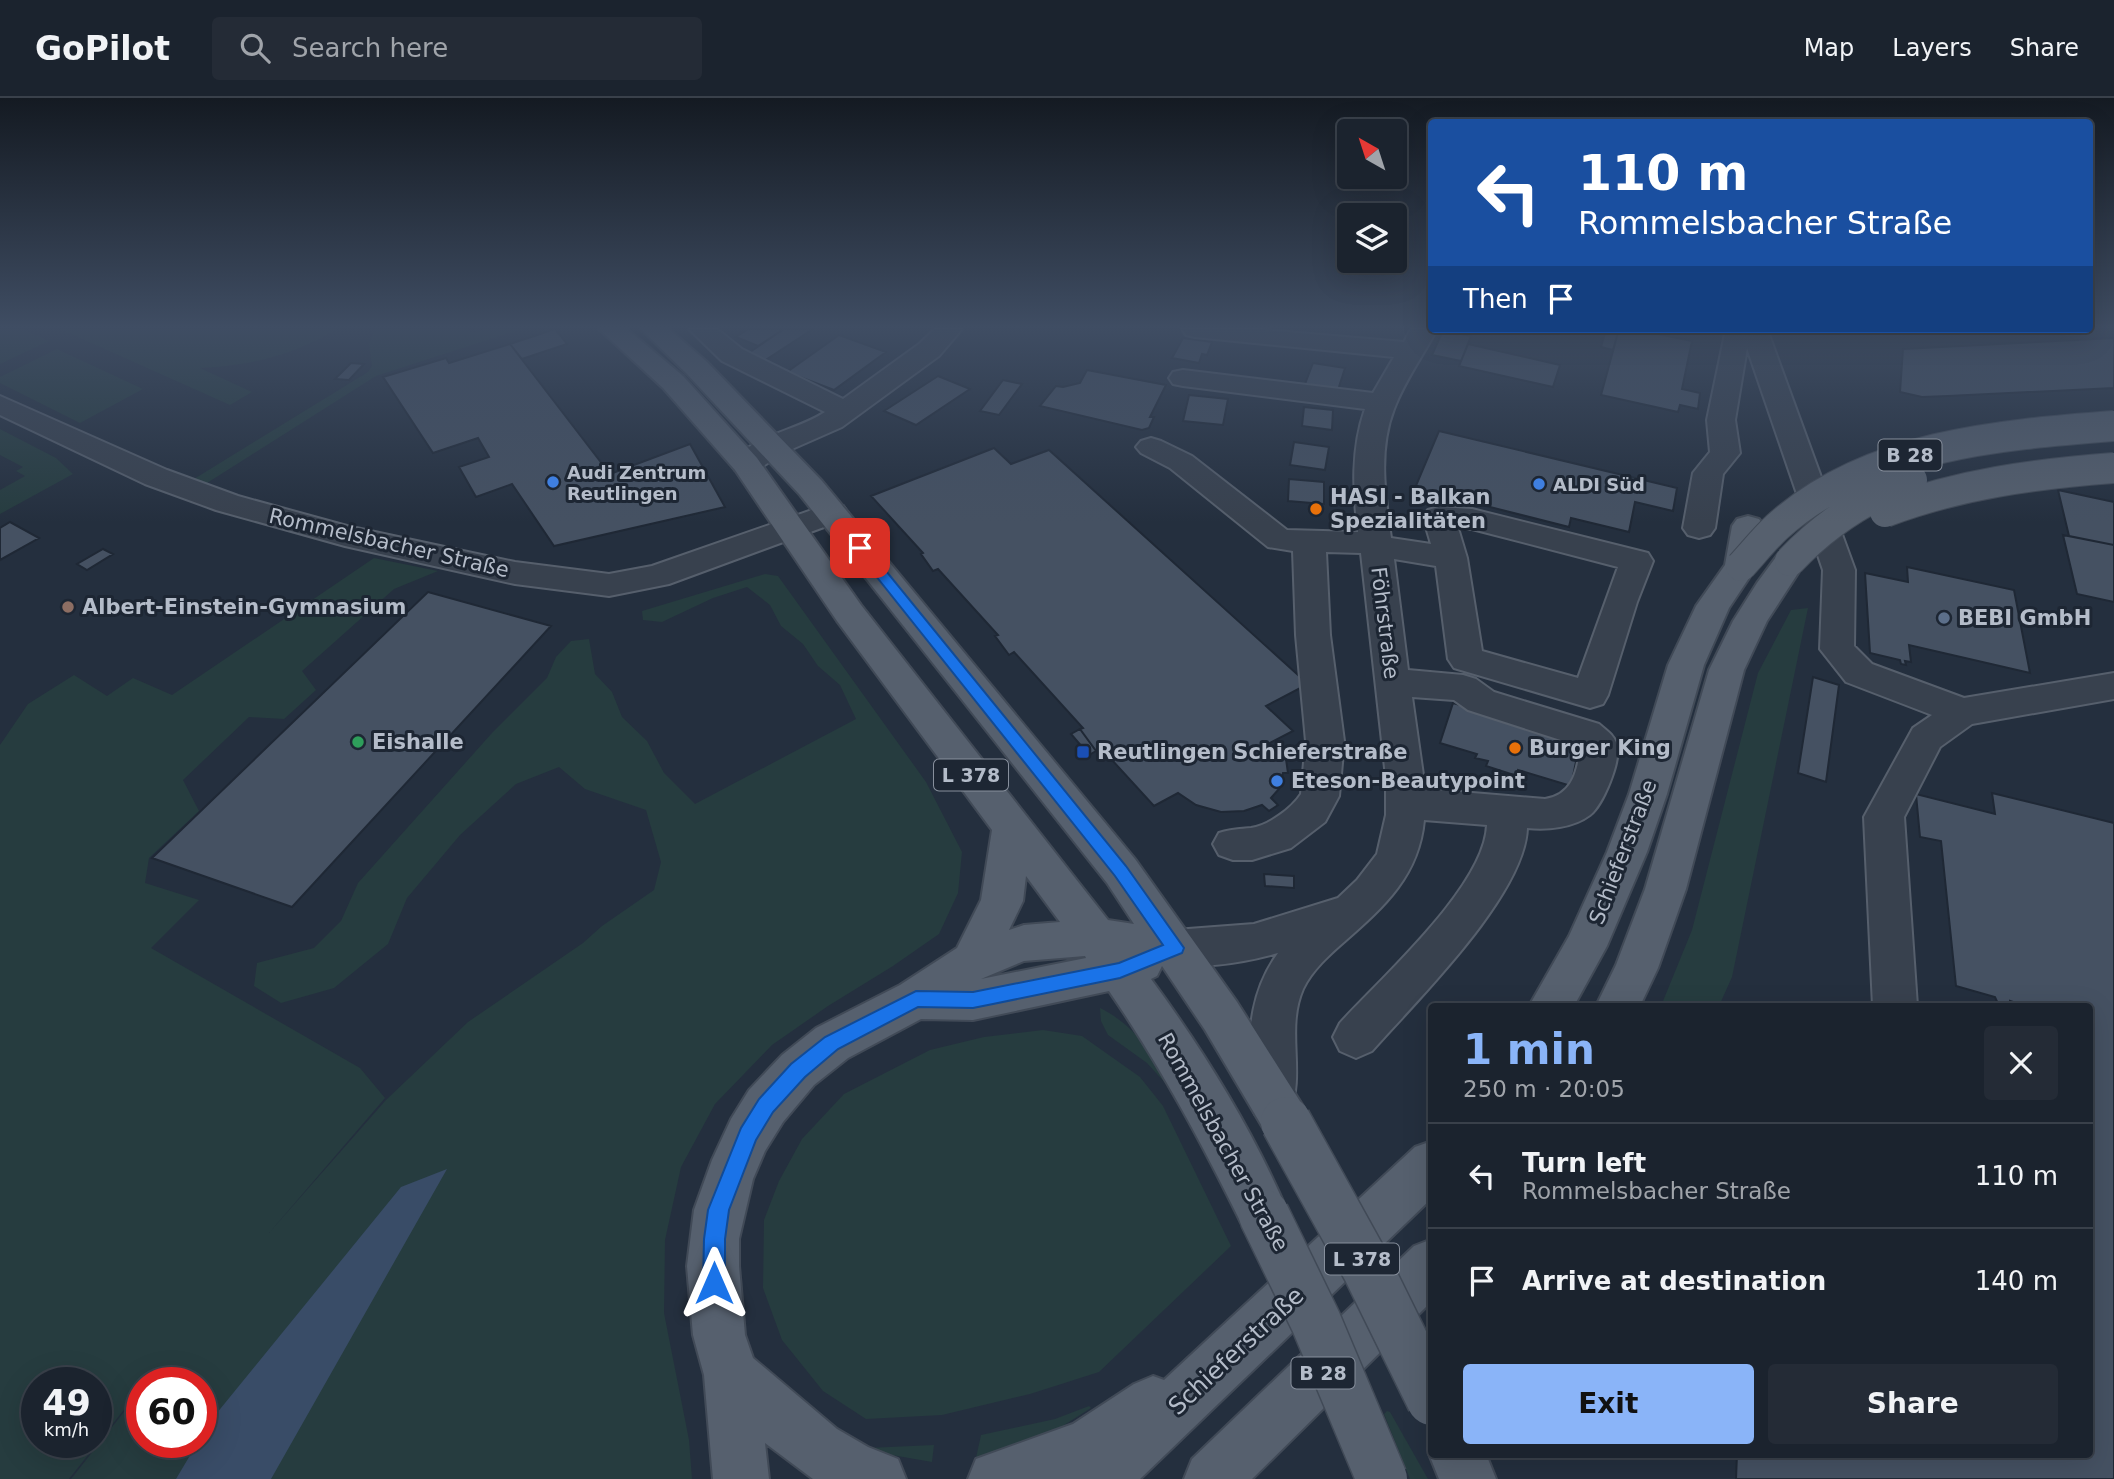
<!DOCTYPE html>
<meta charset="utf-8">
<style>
body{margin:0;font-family:"DejaVu Sans",sans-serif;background:#242b36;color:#f1f3f6;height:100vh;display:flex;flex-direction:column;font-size:26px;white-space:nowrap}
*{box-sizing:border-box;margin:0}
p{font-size:23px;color:#a0a4aa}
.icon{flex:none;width:38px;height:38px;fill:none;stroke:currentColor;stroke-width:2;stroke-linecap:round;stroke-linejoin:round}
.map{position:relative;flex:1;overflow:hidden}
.panel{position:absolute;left:1428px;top:905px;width:665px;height:455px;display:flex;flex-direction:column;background:#1b232e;border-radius:7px;box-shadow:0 7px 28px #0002,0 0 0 2px #39404a}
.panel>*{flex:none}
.banner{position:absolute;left:1428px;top:21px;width:665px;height:214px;border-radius:7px;box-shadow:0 7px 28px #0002,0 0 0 2px #39404a;background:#1a4fa0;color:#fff;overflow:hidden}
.needle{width:46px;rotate:321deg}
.tools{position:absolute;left:1337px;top:21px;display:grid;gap:14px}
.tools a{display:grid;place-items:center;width:70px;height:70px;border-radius:7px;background:#1b232e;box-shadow:0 7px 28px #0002,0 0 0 2px #39404a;font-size:35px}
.speed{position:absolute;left:21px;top:1269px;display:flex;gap:14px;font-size:35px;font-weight:700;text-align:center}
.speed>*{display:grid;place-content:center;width:91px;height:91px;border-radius:50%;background:#1b232e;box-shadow:0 7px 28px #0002,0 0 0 2px #39404a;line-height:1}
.speed small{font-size:18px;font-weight:400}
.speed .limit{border:10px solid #d22;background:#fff;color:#111}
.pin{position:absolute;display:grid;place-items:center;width:60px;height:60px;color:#fff;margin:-30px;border-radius:14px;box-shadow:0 4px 10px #0006}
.me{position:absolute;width:77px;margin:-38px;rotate:0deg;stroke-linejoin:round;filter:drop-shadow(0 0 5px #0008)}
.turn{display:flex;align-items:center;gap:24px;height:147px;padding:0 35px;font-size:32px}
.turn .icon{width:91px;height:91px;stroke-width:2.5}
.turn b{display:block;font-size:49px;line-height:60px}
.then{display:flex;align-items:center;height:66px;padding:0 35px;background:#0003;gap:14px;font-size:26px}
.round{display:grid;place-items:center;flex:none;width:74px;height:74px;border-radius:7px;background:#242b36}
.summary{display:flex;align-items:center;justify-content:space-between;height:119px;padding:0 35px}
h1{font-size:42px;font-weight:600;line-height:52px;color:#8ab4f8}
.button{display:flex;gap:14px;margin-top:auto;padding:14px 35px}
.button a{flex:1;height:80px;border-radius:7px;background:#8ab4f8;color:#111;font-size:28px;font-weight:600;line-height:80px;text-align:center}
.button a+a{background:#242b36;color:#f1f3f6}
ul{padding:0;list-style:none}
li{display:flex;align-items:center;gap:21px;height:105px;padding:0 35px;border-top:2px solid #39404a}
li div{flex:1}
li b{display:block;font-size:26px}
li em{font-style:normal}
header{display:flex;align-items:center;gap:42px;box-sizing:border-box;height:98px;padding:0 35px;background:#1b232e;border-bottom:2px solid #39404a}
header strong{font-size:33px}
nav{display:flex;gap:38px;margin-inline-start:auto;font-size:24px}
.search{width:490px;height:63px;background:#242b36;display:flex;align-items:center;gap:18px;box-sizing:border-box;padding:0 24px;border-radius:7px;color:#a0a4aa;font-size:26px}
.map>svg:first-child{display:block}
.green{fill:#263c3f;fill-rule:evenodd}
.water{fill:#394c67}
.building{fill:#455162;stroke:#1f2835;stroke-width:2}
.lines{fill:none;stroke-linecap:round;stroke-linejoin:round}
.minor-casing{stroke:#565f6c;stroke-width:4}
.major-casing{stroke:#414a57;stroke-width:4}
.minor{fill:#38414e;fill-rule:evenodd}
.major{fill:#56606e;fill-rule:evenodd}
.major-bridge-far1-casing{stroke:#414a57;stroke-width:32;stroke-linecap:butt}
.major-bridge-casing{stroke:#414a57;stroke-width:53;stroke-linecap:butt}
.major-bridge-far1{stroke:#56606e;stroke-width:30}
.major-bridge{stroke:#56606e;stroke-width:50}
.route{fill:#1a73e8;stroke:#114b97;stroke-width:2}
.shop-dot{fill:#3f7fe0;stroke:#1d2633;stroke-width:2.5}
.food-dot{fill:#e8710a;stroke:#1d2633;stroke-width:2.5}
.education-dot{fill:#8d6e63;stroke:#1d2633;stroke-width:2.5}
.service-dot{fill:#5c6f8a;stroke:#1d2633;stroke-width:2.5}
.leisure-dot{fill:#2e9e5b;stroke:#1d2633;stroke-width:2.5}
.transit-dot{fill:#1a4fb4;stroke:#1d2633;stroke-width:2.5}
.labels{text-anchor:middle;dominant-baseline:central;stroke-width:6;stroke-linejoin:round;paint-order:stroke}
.far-poi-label{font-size:18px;font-weight:bold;fill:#b4bcc9;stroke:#1d2633;text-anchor:start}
.shield{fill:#1d2633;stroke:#878f9c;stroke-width:2}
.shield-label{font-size:19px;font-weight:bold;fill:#b4bcc9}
.poi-label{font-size:21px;font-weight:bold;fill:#b4bcc9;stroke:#1d2633;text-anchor:start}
.street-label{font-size:21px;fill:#b4bcc9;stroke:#1d2633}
.near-street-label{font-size:24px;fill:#b4bcc9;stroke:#1d2633}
</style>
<header>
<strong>GoPilot</strong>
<div class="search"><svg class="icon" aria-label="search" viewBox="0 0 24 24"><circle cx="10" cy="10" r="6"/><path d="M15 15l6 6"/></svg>Search here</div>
<nav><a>Map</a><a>Layers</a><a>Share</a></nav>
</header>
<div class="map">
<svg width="2114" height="1381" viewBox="0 0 2114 1381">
<rect width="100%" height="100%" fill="#242f3e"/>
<path class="green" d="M0,231h23l26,12 -49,23z
M60,231h277c-42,26 -88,37 -137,39l52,24 -22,13z
M375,231h92l5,4 15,-4h35l-146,47 -169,107 -13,-4 174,-107 4,-6 -3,-22z
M57,251l86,40 -63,34 -80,-40v-6z
M0,331l56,29 17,16 -73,40v-24l25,-14 -9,-5 7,-4 -23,-12z
M374,460l64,13 -44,18 -92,82 14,19 -32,29 -35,-2 -66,63 16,31 -50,47 -4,25 54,17 -48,48 209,120 25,30 -116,135 117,-133 82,-78 115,-79 19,-17 52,-36 7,-28 -15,-52 -61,-21 -26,-22 -43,17 -56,51 -53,63 -19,46 -54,44 -53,15 -27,-17 3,-23 57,-15 27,-27 17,-38 134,-150 55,-55 9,-21 15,-16 18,-2 6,35 17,18 10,25 25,24 17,32 31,31 161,-85 -16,-34 -22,-19 -15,-22 -22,-18 -11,-21 -23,-18 -34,11 -51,24 -19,-2 -1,-9 123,-37 13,2 148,206 36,70 -4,41 -19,41 -46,32 -65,40 -56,39 -57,59 -34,63 -16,73 -1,73 25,127 3,39h-621l71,-90v53h59v-60h-54l9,-13 -11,13h-3v5l-73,92h-69v-734l28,-41 46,-29 33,21 26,-18 39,17zM37,1284h59v60h-59z
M1808,510l-76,369 -13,29h-58l31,-76 66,-257 33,-63z
M1100,910c35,17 53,47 74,79l-6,-1 -21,-23 -39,-28 -7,-14z
M1043,932l39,6 58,41 23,29 68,140 -132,126 -69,22 -88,21 -76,4 -43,-28 -41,-51 -19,-52 1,-68 15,-39 23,-42 42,-45 86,-44 54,-13z
M1089,1308l2,2 -33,21 -82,29 5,-23 74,-16z
M1387,1313l3,1 38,67h-18l-26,-65z
M934,1347l-2,17 -46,-8 -18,-6z"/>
<path class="water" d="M447,1071l-176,310h-95l22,-37h3v-5l11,-18 189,-232z"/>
<path class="building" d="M555,231l12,15 -45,15 -12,-15z
M748,231h36l-26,17 -22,-9z
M784,231h29l-49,32 -17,-7z
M1606,231h13l-6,21 -12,-3z
M1619,231h14l59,12 -10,48 18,4 -2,16 -18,-4 -2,7 -77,-17z
M1443,232l28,6 -10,25 -29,-6z
M839,237l47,17 -52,38 -47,-18z
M1183,240l29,4 -5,13 -5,-1 -3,9 -27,-5z
M2114,240v50l-166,8 -26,1 -22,-5 3,-43z
M510,246l100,130 80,-30 35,63 -171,39 -42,-62 -36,13 -17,-30 30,-10 -11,-19 -45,15 -50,-76 63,-19 3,5z
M1468,246l92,21 -7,22 -94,-21z
M351,265l13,1 -15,16 -14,-1z
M1313,265l32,5 -7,22 -33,-6z
M1087,272l79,15 -16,32h4l-5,11 -7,2 -102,-24 16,-20 7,1 17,-4z
M938,278l32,13 -54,36 -32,-14z
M1003,282l19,4 -23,31 -19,-4z
M1189,297l39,4 -5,26 -40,-4z
M1304,309l29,3 -1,20 -30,-4z
M1439,333l238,57 -4,23 -38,-9 -6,30 -58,-14 -2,9 -154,-39z
M1294,344l35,5 -4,23 -35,-5z
M994,350l17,16 38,-14 259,234 -42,22 27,25 -29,15 8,13h14l2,14h-5l-4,16 -8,9 7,7 -9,6 -7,-6 -18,6 -23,1 -25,-7 -18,-12 -24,13 -53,-58 -5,3 -16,-22 3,-1 -69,-76 -5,3 -14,-19 3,-1 -60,-66 -5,2 -12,-17 2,-1 -52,-57z
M1289,381l35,3v22l-36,-3z
M2058,392l56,12v43l-45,-9z
M10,424l29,16 -39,22v-32z
M2063,437l51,10v57l-37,-8z
M103,451l10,5 -26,16 -10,-6z
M1907,469l107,23 16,83 -121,-28 2,17 -6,-1 1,4 -5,-1 -1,-4 -30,-7 -5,-80 43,9z
M428,494l123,34 -259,281 -140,-49z
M1813,579l26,8 -13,97 -28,-9z
M1453,605l122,34 -4,17 6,3 -6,29 -53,-16 -1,6 -31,-10 2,-5 -13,-3 2,-4 -37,-11z
M1080,631l16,22 -7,4 -18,-21z
M1992,695l122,30v656h-378l1,-25h353v-448h-65l-15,-5v5h-11l-4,-9 -39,-11 -15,-145 -21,-4 -4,-43 79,20z
M1264,776l30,2v12l-29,-2z"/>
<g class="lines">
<g class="minor-casing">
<path id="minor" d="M689,231h28l25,20 101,50 76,-55 16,-15h27l-23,27 -97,71 -59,26 -26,17 -11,3 -11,-3 -4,-6c20,-29 66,-33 94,-52l-103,-51z
M1182,231h69l153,13 7,-13h26c-14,27 -32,51 -43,80 -16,41 -9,87 -3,129l40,6 -8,-27 5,-7 11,-3 33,2 176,44 5,8 -16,41 -29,93 -5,9 -13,4 -136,-40 -6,-9 -12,-93 -42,-7 14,111 55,5 13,4 18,13 105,32c7,6 15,11 18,21 4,16 -14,60 -27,70 -17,13 -43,15 -63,13 -2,67 -111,173 -155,223l-16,7 -16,-7 -7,-14 7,-14c41,-45 145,-137 147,-198l-63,-5c-5,55 -39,86 -79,121 -15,13 -33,29 -42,48 -18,41 3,84 -14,125l-17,6 -17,-6c-7,-18 -4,-24 -5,-42 -2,-43 2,-83 28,-119 -32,9 -87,19 -118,8l-6,-13 6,-13 15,-5 79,-6 84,-26 19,-18 20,-26 9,-39v-38l-25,-224 -35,-1 4,83 14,106 -5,55 -14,26 -34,26 -39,12h-19l-14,-5 -6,-11 6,-11c12,-4 21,-4 32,-5 17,-2 41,-20 50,-34l5,-53 -10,-106 -3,-84 -25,-4 -98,-79 -29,-15 -5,-6 5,-6 10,-3 10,3 31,15 95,74 71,2c-5,-41 -7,-83 7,-123l-182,-23 -10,-2 -4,-6 4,-6 10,-2 190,23 21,-36 -199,-20 -9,-2zM1458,430l14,1 146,38 -40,111 -96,-27 -15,-93zM1412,599l42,3 14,10 105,34 7,6c-3,24 -9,45 -35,49l-120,-10z
M1726,231h41l88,241 -1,76 18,18 92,34 150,-25v26l-142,25 -32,23 -36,70 13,189h-44l-9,-189 49,-89 19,-13 -86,-33 -26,-33 3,-79 -76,-222 -12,72 5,33 -17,21 -8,54 -5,7 -11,3 -11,-3 -5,-7 10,-55 17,-21 -3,-32z
M0,298l167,74 71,26 109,30 168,36 94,12 43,-8 180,-63 11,3 5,7 -5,7 -174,64 -60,12 -94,-12 -170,-38 -129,-36 -71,-26 -145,-69z"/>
</g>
<g class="major-casing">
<path id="major" d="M599,231h28l56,47 74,82 104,147 247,315 26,4 -27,-41 -307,-388 -113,-121 -46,-45h28l38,33 115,119 313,378 102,143 66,104 7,16 -7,16 -17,7 -17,-7 -64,-108 -43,-64 -5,10 -6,3c53,72 103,153 138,236l-7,18 -18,7 -18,-7c-41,-84 -84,-165 -137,-242l-136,29 -52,-1 -73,39 -34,27 -31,37 -18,29 -12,28 -14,60v27l6,69 8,23 84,71 31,18 30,12 8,20h-93l-48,-36 4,36h-56l-9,-104 -11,-40 -6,-69 7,-56 18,-50 19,-41 18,-29 33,-35 34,-27 84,-43 57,-37 24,-48 11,-70 -155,-209 -102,-151 -72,-82zM1026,778l34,46 -36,3 -15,5 14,-29zM1085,858l1,2 -105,21 43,-18z
M1748,418l11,3 5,7 -7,40 -28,42 -25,57 -37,129 -20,58 -40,94 -33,60h-45l40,-70 38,-84 22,-58 39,-129 28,-59 29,-41 7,-39 5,-7z
M1790,452l11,3 5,8 -39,60 -23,49 -58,219 -28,79 -18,38h-44l20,-41 29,-76 64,-219 24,-49 24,-38 22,-30z
M1432,1043v57l-292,281h-172l8,-20 97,-35 61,-40 19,-8 11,4 251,-233z
M1432,1141v62l-180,178h-68l8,-20 222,-213z
M1432,1350v6h54l10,25h-57l-10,-25z"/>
</g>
<use href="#minor" class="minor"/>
<use href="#major" class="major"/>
<g class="major-bridge-far1-casing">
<path id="major-bridge-far1" d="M1885,414c74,-28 150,-38 229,-44
M1790,463c35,-37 74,-63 122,-81
M1741,468c12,-13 23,-27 36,-39 91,-82 221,-92 337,-101"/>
</g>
<g class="major-bridge-casing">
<path id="major-bridge" d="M1286,1024l82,148 64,130
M1264,1117l52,107 66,157"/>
</g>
<use href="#major-bridge-far1" class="major-bridge-far1"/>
<use href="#major-bridge" class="major-bridge"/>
</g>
<linearGradient id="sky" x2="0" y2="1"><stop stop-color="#141a22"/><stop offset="0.54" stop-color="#3f4d63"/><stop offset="1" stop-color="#3f4d63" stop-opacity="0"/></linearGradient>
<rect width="2114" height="424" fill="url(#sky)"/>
<path class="route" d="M860,445l5,2 261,321 58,82 -2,5 -62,25 -127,26 -20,4 -55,-1 -80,42 -33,28 -32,35 -17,28 -27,70 -4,29v44l-3,7 -8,4 -8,-4 -3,-7 1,-44 4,-29 33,-82 18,-29 32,-35 34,-27 91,-46 57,1 146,-29 44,-18 -48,-69 -259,-325v-6z"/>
<g class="shop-dot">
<circle cx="553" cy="384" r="7"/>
<circle cx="1539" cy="386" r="7"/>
<circle cx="1277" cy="683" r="7"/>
</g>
<g class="food-dot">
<circle cx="1316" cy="411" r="7"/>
<circle cx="1515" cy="650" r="7"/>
</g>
<circle class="education-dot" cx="68" cy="509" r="7"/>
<circle class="service-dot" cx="1944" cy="520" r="7"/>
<circle class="leisure-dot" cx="358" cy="644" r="7"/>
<rect class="transit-dot" x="1076" y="647" width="14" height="14" rx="3.5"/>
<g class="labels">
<g class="far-poi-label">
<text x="567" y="374">Audi Zentrum<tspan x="567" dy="21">Reutlingen</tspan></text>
<text x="1553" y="386">ALDI Süd</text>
</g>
<g class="shield">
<rect x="1878.5" y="341.5" width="63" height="31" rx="5"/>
<rect x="934" y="661.5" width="74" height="31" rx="5"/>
<rect x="1325" y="1145.5" width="74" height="31" rx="5"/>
<rect x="1291.5" y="1259.5" width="63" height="31" rx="5"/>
</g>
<g class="shield-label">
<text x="1910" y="357">B 28</text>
<text x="971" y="677">L 378</text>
<text x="1362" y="1161">L 378</text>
<text x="1323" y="1275">B 28</text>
</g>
<g class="poi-label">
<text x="1330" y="399">HASI - Balkan<tspan x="1330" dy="24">Spezialitäten</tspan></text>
<text x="82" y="509">Albert-Einstein-Gymnasium</text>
<text x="1958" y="520">BEBI GmbH</text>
<text x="372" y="644">Eishalle</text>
<text x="1529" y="650">Burger King</text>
<text x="1097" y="654">Reutlingen Schieferstraße</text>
<text x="1291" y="683">Eteson-Beautypoint</text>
</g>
<g class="street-label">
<text transform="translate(389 445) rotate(13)">Rommelsbacher Straße</text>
<text transform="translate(1385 525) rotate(83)">Föhrstraße</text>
<text transform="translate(1623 754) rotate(-69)">Schieferstraße</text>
<text transform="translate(1223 1044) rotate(61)">Rommelsbacher Straße</text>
</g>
<g class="near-street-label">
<text transform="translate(1236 1253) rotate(-43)">Schieferstraße</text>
</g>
</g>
</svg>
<div class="tools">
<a><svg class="needle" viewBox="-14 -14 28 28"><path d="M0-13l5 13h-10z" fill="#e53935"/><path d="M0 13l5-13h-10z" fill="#a0a4aa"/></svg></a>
<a><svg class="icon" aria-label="layers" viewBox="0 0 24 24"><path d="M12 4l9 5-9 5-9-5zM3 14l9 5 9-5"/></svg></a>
</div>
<div class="speed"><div>49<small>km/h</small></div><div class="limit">60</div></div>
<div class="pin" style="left:860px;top:450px;background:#d93025"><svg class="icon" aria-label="arrive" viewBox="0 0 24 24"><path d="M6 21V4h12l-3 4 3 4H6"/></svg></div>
<svg class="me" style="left:714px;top:1185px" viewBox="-20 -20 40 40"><path d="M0-17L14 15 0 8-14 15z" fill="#1a73e8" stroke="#fff" stroke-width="4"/></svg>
<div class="banner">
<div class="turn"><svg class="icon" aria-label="left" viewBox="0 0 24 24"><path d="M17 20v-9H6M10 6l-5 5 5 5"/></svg><div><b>110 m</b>Rommelsbacher Straße</div></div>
<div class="then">Then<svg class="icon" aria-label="arrive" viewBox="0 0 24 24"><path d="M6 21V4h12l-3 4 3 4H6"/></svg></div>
</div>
<section class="panel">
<div class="summary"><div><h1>1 min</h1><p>250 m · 20:05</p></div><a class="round"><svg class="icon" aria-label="close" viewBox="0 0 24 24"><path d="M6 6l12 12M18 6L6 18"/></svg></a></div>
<ul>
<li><svg class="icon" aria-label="left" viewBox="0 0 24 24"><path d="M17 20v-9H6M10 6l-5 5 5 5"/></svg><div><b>Turn left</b><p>Rommelsbacher Straße</p></div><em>110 m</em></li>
<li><svg class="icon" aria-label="arrive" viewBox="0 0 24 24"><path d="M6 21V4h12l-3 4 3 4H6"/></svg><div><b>Arrive at destination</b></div><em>140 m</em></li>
</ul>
<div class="button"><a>Exit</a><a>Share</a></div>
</section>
</div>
